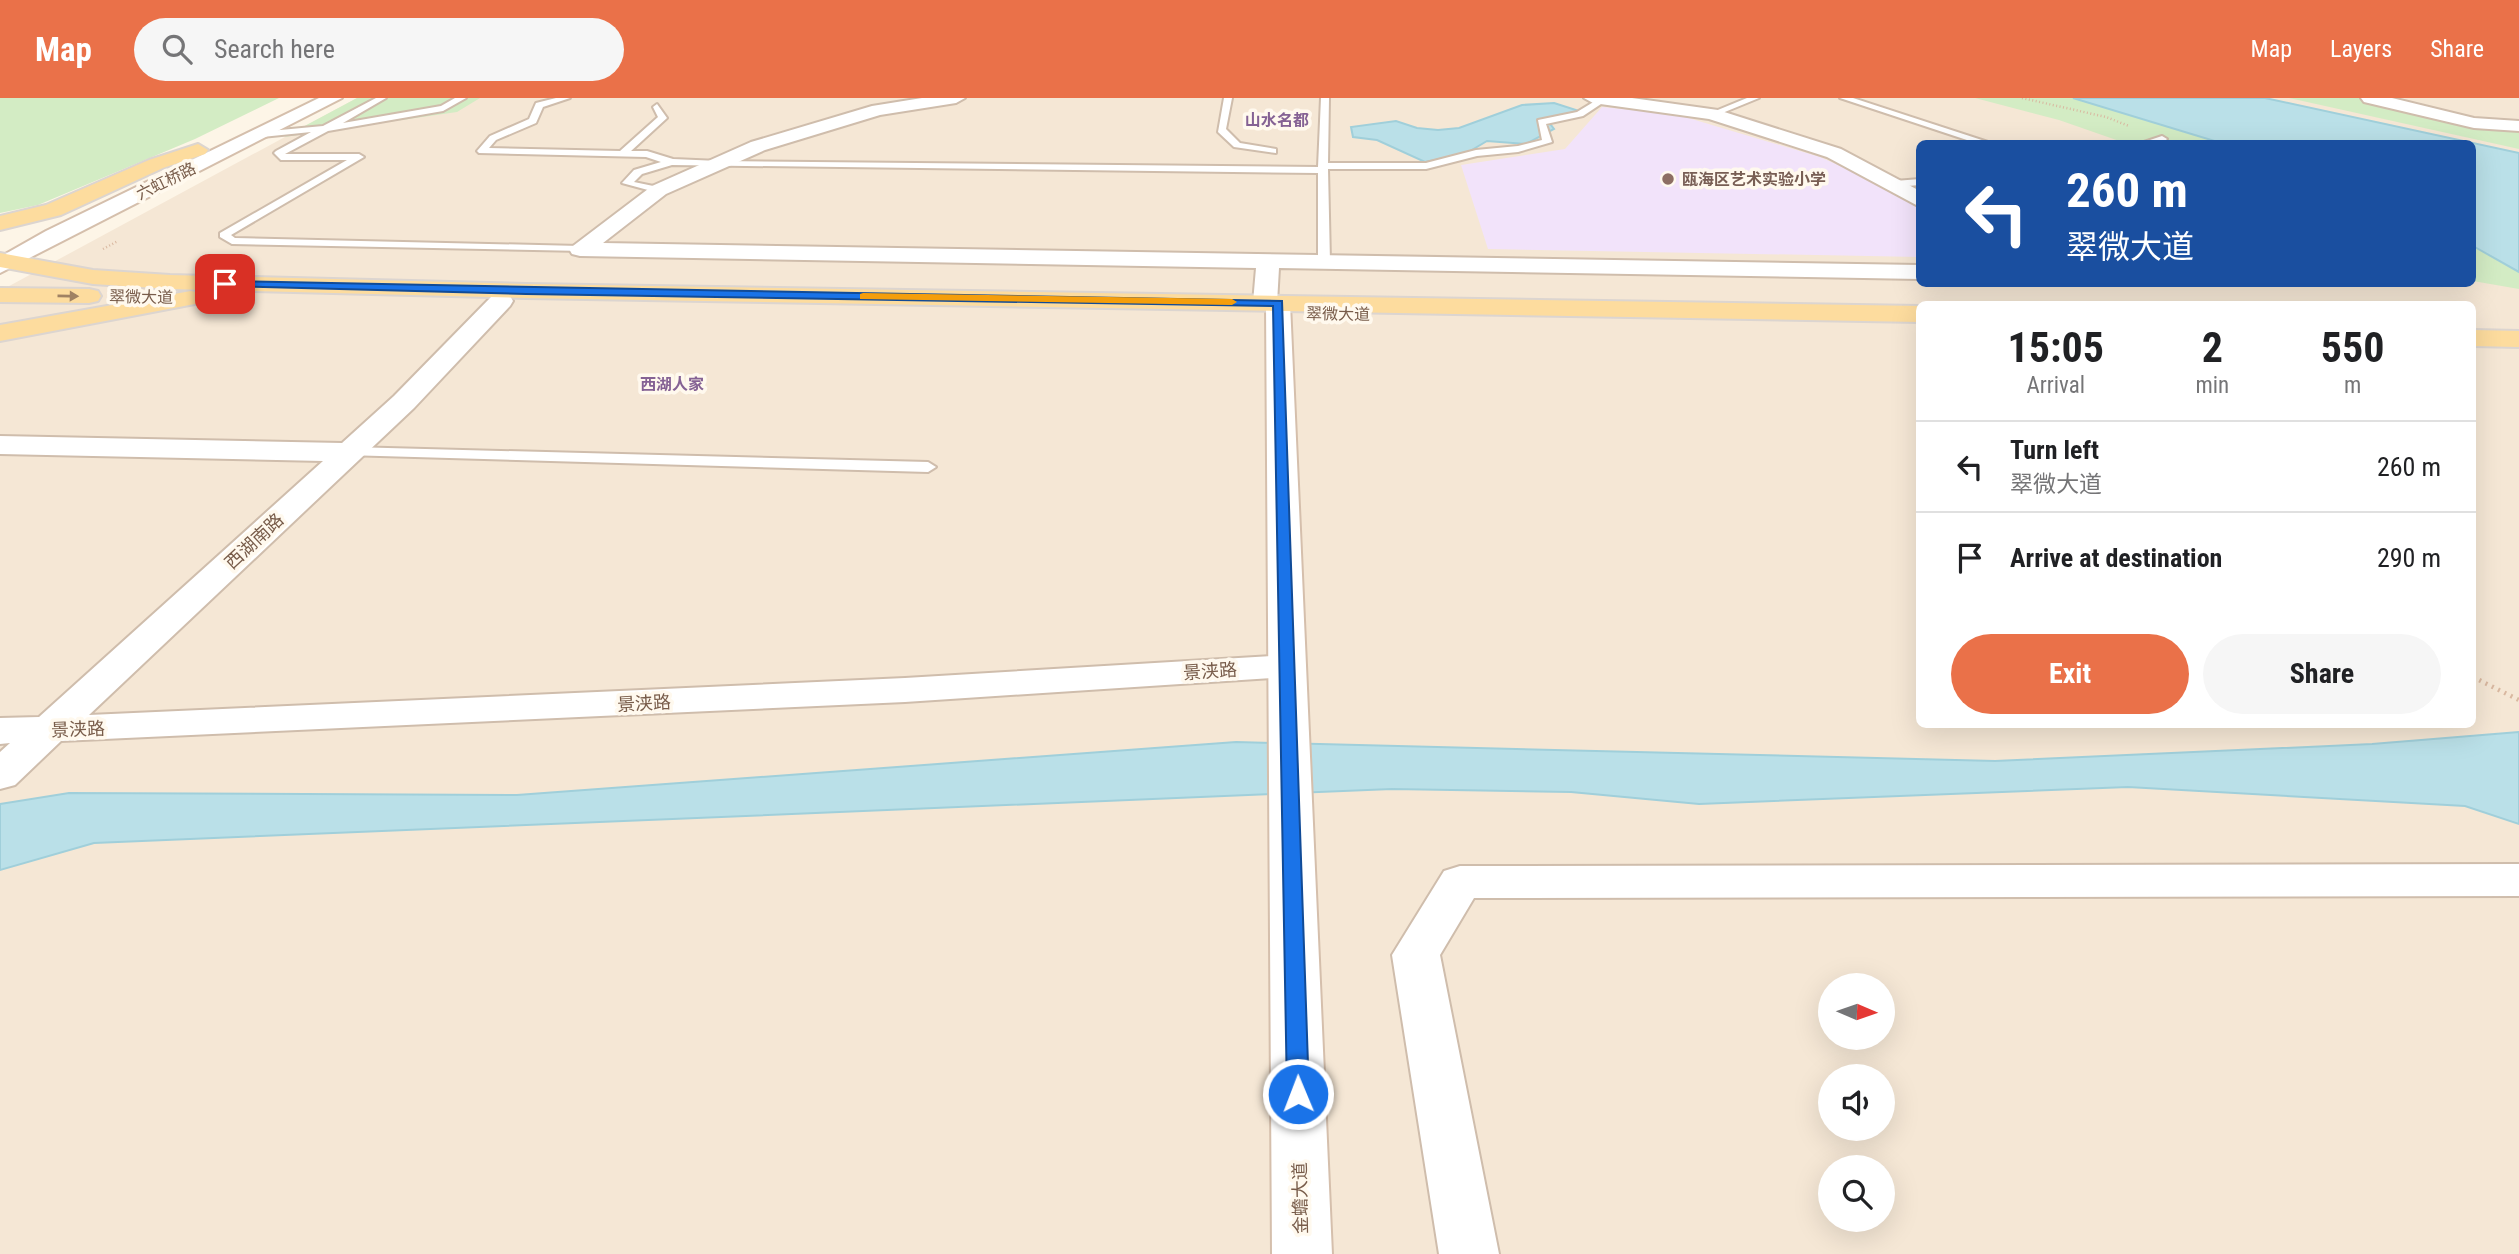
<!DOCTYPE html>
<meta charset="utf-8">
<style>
body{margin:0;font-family:"Roboto Condensed","Noto Sans SC",sans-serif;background:#f6f6f6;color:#202124;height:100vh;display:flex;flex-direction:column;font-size:26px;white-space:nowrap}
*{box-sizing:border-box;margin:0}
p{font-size:23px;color:#757577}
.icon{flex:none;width:38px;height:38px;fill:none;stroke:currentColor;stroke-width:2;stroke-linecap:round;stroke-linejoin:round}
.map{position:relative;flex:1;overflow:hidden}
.details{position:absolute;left:1916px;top:203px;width:560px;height:427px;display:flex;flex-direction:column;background:#fff;border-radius:10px;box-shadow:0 7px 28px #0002}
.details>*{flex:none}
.hud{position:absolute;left:1916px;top:42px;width:560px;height:147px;border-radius:10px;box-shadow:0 7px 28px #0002;background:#1a4fa0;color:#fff;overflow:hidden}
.needle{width:46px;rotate:92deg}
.buttons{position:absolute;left:1818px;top:875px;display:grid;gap:14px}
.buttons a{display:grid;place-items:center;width:77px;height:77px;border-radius:50%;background:#fff;box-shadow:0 7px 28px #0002;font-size:35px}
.pin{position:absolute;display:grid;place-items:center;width:60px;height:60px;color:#fff;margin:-30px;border-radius:14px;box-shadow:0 4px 10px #0006}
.me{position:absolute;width:77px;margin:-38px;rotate:359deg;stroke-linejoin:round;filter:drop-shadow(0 0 5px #0008)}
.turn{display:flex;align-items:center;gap:24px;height:147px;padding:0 35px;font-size:32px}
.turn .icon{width:91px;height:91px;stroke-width:2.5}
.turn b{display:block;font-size:49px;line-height:60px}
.eta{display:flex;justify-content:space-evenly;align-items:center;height:119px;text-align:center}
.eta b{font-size:42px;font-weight:700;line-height:49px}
.button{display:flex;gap:14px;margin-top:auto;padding:14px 35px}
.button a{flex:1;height:80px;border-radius:42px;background:#ea7149;color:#fff;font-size:28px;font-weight:700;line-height:80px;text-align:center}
.button a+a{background:#f6f6f6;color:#202124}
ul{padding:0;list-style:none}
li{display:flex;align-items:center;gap:21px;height:91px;padding:0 35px;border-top:2px solid #e0e0e0}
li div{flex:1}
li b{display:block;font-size:26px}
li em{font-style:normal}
header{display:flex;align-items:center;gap:42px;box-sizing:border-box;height:98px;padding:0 35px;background:#ea7149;color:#fff}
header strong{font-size:33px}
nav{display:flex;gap:38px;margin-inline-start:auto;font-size:24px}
.search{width:490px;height:63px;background:#f6f6f6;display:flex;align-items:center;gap:18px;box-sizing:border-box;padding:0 24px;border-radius:38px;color:#757577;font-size:26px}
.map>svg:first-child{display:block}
.residential{fill:#f5e7d5;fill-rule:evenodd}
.education{fill:#f2e3fa}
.green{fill:#d3ecc4}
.water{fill:#bae0e8;stroke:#a0cfda;stroke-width:2}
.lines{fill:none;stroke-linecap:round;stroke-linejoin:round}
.lane-casing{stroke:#cfbdac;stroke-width:4}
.street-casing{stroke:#cfbdac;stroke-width:4}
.secondary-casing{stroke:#d5bfac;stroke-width:4}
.primary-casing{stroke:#dcd5d0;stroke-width:4}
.path-far1{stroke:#d9b8a0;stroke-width:2.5;stroke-dasharray:1 2.5;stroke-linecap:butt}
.path{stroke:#d9b8a0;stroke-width:4.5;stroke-dasharray:2 5;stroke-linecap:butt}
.lane{fill:#fff;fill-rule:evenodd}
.street{fill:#fff;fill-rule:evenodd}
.secondary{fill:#fff;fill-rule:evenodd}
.primary{fill:#fddc9e;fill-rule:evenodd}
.oneway{fill:#a08263}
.route{fill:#1a73e8;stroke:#114b97;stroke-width:2}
.slow{fill:#f59e0b}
.education-dot{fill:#8d6e63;stroke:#fff9ee;stroke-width:2.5}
.labels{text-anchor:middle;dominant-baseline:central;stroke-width:7;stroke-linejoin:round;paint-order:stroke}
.far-neighbourhood-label{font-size:16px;font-weight:bold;fill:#856294;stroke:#fff9ee}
.far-education-label{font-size:16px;font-weight:bold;fill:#785e54;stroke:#fff9ee;text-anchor:start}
.far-street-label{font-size:16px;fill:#785c4a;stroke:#fff9ee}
.street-label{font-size:18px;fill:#785c4a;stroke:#fff9ee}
</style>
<header>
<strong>Map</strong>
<div class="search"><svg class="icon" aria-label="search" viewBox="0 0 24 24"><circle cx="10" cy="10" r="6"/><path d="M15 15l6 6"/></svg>Search here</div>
<nav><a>Map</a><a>Layers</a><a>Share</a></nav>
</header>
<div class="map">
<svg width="2519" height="1156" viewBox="0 0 2519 1156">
<rect width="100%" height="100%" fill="#fdf5e7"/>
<path class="residential" d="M357,0h2162v1156h-2519v-963zM1920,46h553v140h-553zM1920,206h553v420h-553zM1830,887h53v53h-53zM1830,978h53v53h-53zM1830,1069h53v53h-53z"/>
<path class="education" d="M1602,9l73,7 145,43 81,36 19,16v48l-432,-8 -27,-84 104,-16z"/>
<path class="green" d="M0,0h279l-84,41 -157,66 -38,8z
M357,0h123l-23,14 -173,25z
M1975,0h98l148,45h-96l-66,-23z
M2289,0h97l133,34v17z
M2473,148l46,26v17l-46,-8z"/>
<path class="water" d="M2073,0h192l254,55v119l-46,-26v-102l-252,-1z
M1554,5l25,8 -31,10 6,8 -28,15 -39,-3 -22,13 -40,8 -48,-22 -24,-3 -2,-10 45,-6 21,7 21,2 21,-2 63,-23z
M2519,634v92l-54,-18 -337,-19 -429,17 -128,-12 -179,-3 -1298,54 -94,27v-66l69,-11 448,2 719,-53 759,19 377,-17z"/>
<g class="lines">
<g class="lane-casing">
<path id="lane" d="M376,0h10l-43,25 98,-17 14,-8h11l-23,13 -115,20 -43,23h74l5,3 -133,78 4,3 345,8 4,1v4l-352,-7 -12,-7v-4l127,-73h-66l-7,-7 2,-2 35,-19 -49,5 -5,-3 2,-2 64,-6z
M556,0h14l-27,9 -7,16 -40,17 -7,8 131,3 38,-34 -5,-10 4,-3 10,14 -36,33h16l26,8 46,2 599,6 3,-69h8l-1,65h98l50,-13 42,-4 24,-6 -4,-20 39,-8 23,-14 7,2 -24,16 -37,8 6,18 -34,10 -41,4 -51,13h-98l2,93 -6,3 -6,-3v-89l-646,-8 -30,9 -8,8 29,6v4l-4,1 -37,-10 12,-13 27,-8 -15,-5 -167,-4 -2,-2 13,-15 39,-17 7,-16z
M1224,0h8l-6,31 14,14 36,6v4l-42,-6 -16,-15z
M1747,0h12l-44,18 -7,-2z
M1840,0h13l141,46h-15z
M2162,38l5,3 -2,2 -27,3z
M1920,81v6l-25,2 -5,-3 5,-3z
M350,349l578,15 8,5 -8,5 -583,-17 -3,-3z"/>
</g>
<g class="street-casing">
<path id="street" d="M922,0h43l-9,5 -76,12 -115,35 -99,44 -63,49 1317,22v14l-641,-11 -2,35 -3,5 -9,2 -9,-2 -3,-5 3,-35 -676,-12 -8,-2 -3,-5 83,-63 99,-44 121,-36z
M1584,0h48l86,12 123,39 79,42v16l-93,-50 -118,-38 -116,-16z
M2361,0h31l82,20 45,3v10l-45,-3 -110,-26z
M501,196l9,2 3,5 -3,5 -96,102 -325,307 816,-37 382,-23 13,3 6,8 -6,8 -13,3 -382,25 -844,39 -46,44 -15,4v-37l10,-9 -10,1v-26l39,-1 284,-256 -323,-7v-18l342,7 52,-47 98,-100z
M2519,766v32l-1045,2 -34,57 59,299h-60l-47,-299 52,-84 16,-5z"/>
</g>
<g class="secondary-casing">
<path id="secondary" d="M319,0h23l-342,175v-16l46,-26z
M1278,198l9,2 3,5 42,951h-60l-6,-951 3,-5z"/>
</g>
<g class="primary-casing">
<path id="primary" d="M198,46l10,6 -3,4 -42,14 -102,47 -61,15v-14l46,-11 103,-45z
M0,155l93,17 77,5 356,9 1394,22v16l-1394,-24 -356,-9 -77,-5 -93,-17z
M0,190l89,1 9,2 3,5 -3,5 -9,2 -89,-1z
M191,193l9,2 3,5 -3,5 -200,38v-16z
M2473,232l46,1v16l-46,-1z"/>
</g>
<path class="path-far1" d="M2022,0l84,19 23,9
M103,151l15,-8"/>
<path class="path" d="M2473,579l46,23"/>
<use href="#lane" class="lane"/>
<use href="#street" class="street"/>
<use href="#secondary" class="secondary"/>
<use href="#primary" class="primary"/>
</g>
<defs><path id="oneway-solid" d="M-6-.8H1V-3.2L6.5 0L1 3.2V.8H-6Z" transform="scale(1.75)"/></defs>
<use class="oneway" href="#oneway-solid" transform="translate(68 198) rotate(1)"/>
<path class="route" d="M221,183l1061,20 27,793 -3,6 -8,3 -8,-3 -3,-6 -14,-788 -747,-12 -301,-8h-4z"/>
<path class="slow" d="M863,195l369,6 5,3 -5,3 -372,-6v-5z"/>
<circle class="education-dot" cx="1668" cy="81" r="7"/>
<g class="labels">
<g class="far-neighbourhood-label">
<text x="1277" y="22">山水名都</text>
<text x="672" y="286">西湖人家</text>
</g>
<g class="far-education-label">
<text x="1682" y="81">瓯海区艺术实验小学</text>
</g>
<g class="far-street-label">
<text transform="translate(166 83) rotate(-26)">六虹桥路</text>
<text transform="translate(141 199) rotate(1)">翠微大道</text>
<text transform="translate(1338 216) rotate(1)">翠微大道</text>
</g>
<g class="street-label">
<text transform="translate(254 443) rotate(-43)">西湖南路</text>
<text transform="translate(1210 573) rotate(-4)">景浃路</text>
<text transform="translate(644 605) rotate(-3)">景浃路</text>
<text transform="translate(78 631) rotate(-2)">景浃路</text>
<text transform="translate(1300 1100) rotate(-91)">金蟾大道</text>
</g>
</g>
</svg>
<div class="buttons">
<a><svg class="needle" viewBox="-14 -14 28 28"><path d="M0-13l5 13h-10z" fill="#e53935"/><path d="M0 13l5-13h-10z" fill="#757577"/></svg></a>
<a><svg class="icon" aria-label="sound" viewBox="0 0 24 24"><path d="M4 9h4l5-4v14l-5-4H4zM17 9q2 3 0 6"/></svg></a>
<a><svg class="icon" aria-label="search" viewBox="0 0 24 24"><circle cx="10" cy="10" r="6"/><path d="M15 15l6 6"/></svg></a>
</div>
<div class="pin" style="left:225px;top:186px;background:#d93025"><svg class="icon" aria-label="arrive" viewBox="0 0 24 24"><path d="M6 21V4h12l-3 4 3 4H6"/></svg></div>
<svg class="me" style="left:1298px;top:996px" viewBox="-20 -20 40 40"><circle r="17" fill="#1a73e8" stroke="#fff" stroke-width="3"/><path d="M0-11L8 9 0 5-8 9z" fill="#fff"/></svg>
<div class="hud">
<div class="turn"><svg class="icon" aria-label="left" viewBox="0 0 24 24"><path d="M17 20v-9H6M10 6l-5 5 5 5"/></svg><div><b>260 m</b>翠微大道</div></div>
</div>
<section class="details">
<div class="eta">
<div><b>15:05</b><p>Arrival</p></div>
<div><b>2</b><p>min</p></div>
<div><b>550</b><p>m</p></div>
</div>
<ul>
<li><svg class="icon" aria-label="left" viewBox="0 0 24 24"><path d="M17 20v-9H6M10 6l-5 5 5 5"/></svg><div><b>Turn left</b><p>翠微大道</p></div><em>260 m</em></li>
<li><svg class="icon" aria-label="arrive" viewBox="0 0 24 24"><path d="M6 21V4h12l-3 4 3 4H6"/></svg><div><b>Arrive at destination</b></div><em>290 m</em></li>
</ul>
<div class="button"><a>Exit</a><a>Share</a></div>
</section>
</div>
